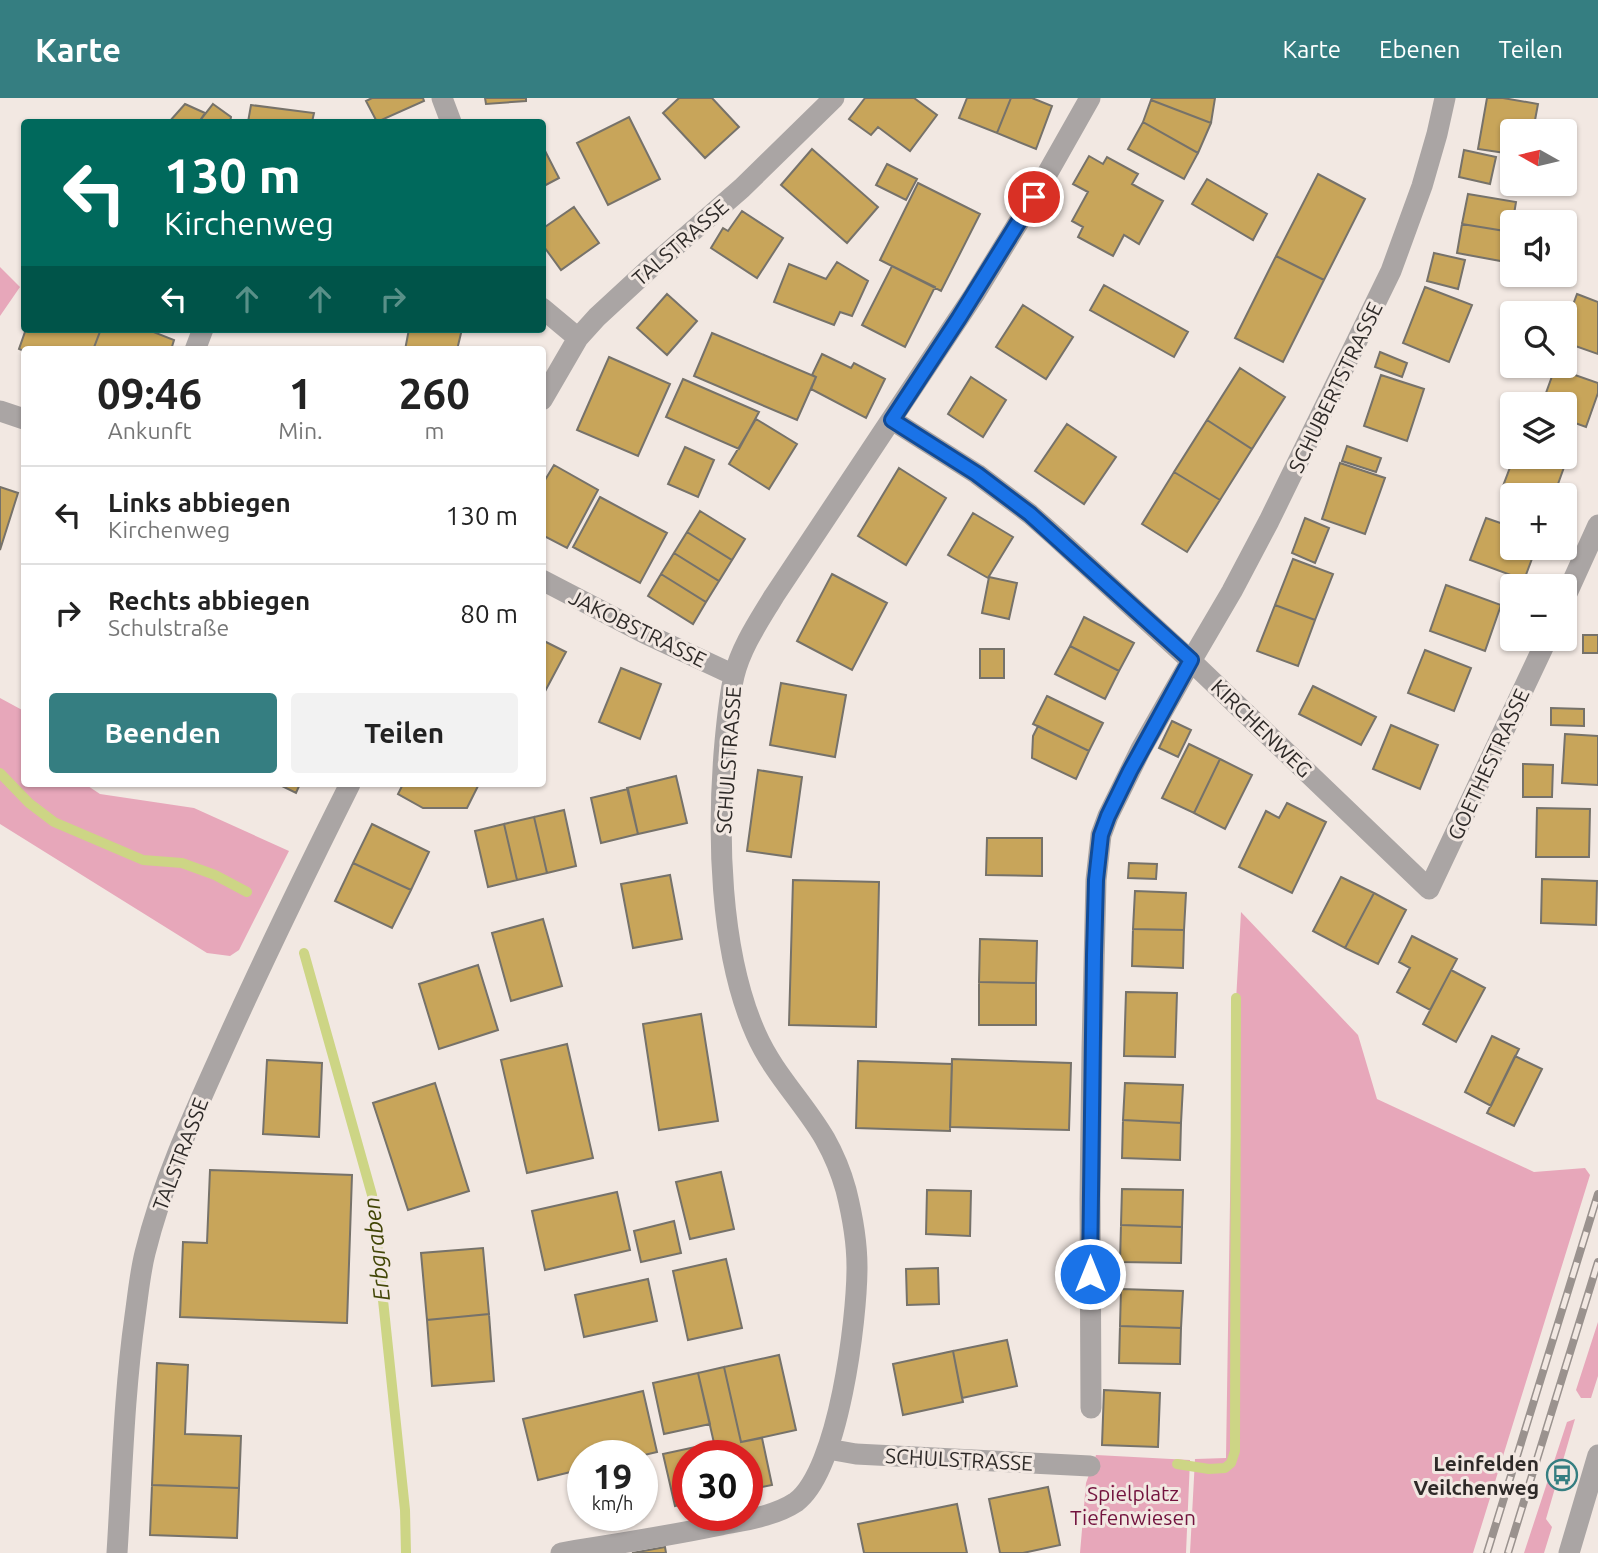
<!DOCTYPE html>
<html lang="de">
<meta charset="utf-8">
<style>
body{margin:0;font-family:Ubuntu,sans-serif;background:#f2f2f2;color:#222;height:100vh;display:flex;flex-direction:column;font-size:26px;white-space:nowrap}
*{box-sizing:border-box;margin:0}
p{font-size:23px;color:#767676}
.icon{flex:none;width:38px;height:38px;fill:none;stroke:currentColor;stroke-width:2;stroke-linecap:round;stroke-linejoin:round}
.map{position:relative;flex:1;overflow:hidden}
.drawer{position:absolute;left:21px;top:248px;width:525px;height:441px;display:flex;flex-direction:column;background:#fff;border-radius:7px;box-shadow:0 2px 5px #0004}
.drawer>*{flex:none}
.banner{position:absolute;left:21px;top:21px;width:525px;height:214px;border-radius:7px;box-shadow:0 2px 5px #0004;background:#00695c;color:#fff;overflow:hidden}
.needle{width:46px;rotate:278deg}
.buttons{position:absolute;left:1500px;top:21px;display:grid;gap:14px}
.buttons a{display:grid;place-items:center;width:77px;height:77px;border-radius:7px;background:#fff;box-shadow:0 2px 5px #0004;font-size:35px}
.speed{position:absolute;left:567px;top:1342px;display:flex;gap:14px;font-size:35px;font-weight:700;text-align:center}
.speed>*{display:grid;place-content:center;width:91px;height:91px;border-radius:50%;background:#fff;box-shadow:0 2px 5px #0004;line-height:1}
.speed small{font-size:18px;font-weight:400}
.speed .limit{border:10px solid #d22;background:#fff;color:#111}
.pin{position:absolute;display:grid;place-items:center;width:60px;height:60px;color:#fff;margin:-30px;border:4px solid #fff;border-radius:50%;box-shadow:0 2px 7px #0007}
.me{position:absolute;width:77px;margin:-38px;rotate:0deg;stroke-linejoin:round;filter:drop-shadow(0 0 5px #0008)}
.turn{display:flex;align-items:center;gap:24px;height:147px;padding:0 28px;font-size:32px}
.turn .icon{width:91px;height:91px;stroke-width:2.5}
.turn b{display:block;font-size:49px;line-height:60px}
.lanes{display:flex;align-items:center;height:66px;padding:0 28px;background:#0003;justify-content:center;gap:35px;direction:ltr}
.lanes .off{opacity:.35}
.eta{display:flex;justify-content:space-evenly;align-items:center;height:119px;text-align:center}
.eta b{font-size:42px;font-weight:700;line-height:49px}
.action{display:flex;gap:14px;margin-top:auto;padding:14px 28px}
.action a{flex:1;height:80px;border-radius:7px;background:#357e81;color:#fff;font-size:28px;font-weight:700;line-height:80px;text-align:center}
.action a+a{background:#f2f2f2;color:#222}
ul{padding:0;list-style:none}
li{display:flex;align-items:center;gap:21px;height:98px;padding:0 28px;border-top:2px solid #e0e0e0}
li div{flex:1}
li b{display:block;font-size:26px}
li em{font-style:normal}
header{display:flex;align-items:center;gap:42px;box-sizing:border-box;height:98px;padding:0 35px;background:#357e81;color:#fff}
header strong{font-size:33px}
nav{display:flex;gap:38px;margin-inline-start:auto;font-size:24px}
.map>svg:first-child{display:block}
.green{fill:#e7a7ba}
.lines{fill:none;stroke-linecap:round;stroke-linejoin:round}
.stream{stroke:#cdd585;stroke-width:10}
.building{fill:#c8a55a;stroke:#76726a;stroke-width:2}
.minor{stroke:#aaa5a4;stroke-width:21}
.rail-casing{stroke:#9a928e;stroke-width:8}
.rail{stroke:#f2e8e2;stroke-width:5;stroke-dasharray:16;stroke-linecap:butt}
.route-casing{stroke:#114b97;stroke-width:18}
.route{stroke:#1a73e8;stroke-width:12}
.labels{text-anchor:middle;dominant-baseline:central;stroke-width:6;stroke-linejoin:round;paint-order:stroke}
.street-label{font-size:21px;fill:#2e2a28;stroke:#f2e8e2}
.poi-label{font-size:21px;font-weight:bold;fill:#2e2a28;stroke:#f2e8e2;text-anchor:end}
.park-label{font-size:21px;fill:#73133e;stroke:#f2e8e2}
.water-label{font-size:23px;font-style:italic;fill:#424607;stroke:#f2e8e2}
</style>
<header>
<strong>Karte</strong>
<nav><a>Karte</a><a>Ebenen</a><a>Teilen</a></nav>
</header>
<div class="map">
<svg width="1598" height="1455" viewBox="0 0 1598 1455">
<rect width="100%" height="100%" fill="#f2e8e2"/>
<path class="green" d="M0,169l20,20 -20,29z
M0,600l24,13v73h61l15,10 94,14 95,43 -50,99 -9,6 -23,-3 -207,-129z
M1241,814l117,123 19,64 157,73 51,-4 5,7 -117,378h-283l5,-94 31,-1 6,-386z
M1598,1224v54l-7,22h-10l-5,-8z
M1575,1321l-29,100 6,8 -8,26h-20l43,-131z
M1096,1357l94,5 -4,93h-106l6,-70z"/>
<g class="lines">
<path class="stream" d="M0,675l29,30 25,19 89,38 39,3 33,12 32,17
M304,855l68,242 33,315 1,43
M1177,1366l32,5 16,-1 6,-5 4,-12 1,-453"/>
</g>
<path class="building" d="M372,0h51l1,3 -47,21 -11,-21z
M485,0h41v3l-40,3z
M679,0h33l27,29 -34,31 -42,-45z
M865,0h49l23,17 -27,36 -32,-24 -7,8 -22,-16z
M967,0h44l-14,35 -38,-15z
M1011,0h21l20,8 -16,43 -39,-16z
M1152,0h63l-4,25 -60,-23z
M1487,0h16l35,6 -5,27h-21v23l-34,-5z
M1151,2l60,23 -13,30 -55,-31z
M185,6l20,9 -6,9h-30z
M213,6l18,13 -1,5h-31z
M251,7l63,8 -2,9h-64z
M629,19l31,62 -52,26 -31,-62z
M1143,24l55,31 -14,26 -56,-30z
M542,47l17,33 -17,9z
M812,51l66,58 -31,36 -66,-58z
M1464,52l32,7 -6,27 -31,-7z
M1089,58l14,8 4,-7 31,17 -6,10 31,17 -24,43 -15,-9 -11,21 -35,-19 5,-10 -11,-6 16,-29 -15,-8z
M887,66l30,15 -11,21 -30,-15z
M1318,76l47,25 -41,81 -48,-24z
M1207,81l60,35 -14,26 -61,-36z
M918,85l62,31 -39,77 -61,-31z
M1468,96l48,8 -5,30 -49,-8z
M574,109l25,36 -38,27 -19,-26v-15z
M742,113l41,27 -26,40 -46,-30 12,-20 5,3z
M1462,126l49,8 -5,30 -49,-9z
M1434,155l31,7 -7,29 -31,-8z
M1276,158l48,24 -41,82 -48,-24z
M837,164l31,19 -16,35 -12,-4 -6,13 -60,-23 15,-38 37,15z
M892,168l43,21 -30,60 -43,-22z
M1104,187l84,47 -14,25 -84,-47z
M1425,189l47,18 -23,57 -46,-19z
M667,196l30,27 -30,34 -30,-27z
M1577,196l21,8v52l-34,-12v-13z
M1023,207l50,32 -27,42 -50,-32z
M26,231h75l-8,21 -69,1 -5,-2z
M101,231h45l28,11 -3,10h-78z
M409,231h53l-5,21h-52z
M712,235l104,44 -19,43 -103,-44z
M1380,254l27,11 -5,14 -27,-10z
M822,256l29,14 3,-5 31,16 -19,39 -55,-29 5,-12 -4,-2z
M609,259l61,27 -32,72 -61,-26z
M1240,270l45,29 -33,52 -45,-29z
M1555,270l43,15v10l-12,34 -22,-8v-15h-22z
M1381,277l43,14 -17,52 -43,-15z
M971,279l35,23 -23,37 -35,-23z
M683,281l76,33 -20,37 -73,-32z
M756,321l41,25 -28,45 -40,-25z
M1207,322l45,29 -32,51 -46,-28z
M1067,326l49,33 -32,47 -49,-33z
M1347,348l34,12 -5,14 -34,-11z
M685,349l29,13 -16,37 -30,-13z
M1514,359h46l7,2 -13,36h-25l-26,-9z
M1340,365l45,15 -20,56 -43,-15z
M554,367l44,25 -31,58 -25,-13v-50z
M899,370l47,30 -40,67 -48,-29z
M1174,374l46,28 -33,52 -45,-28z
M0,389l18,6 -18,57z
M600,399l67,36 -27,50 -67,-36z
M700,413l45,28 -13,21 -45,-28z
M973,415l40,24 -25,41 -40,-23z
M1305,420l24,10 -14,35 -23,-10z
M1486,420l26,9v21h24l-12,32 -54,-20z
M687,434l45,28 -13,21 -45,-28z
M674,455l45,28 -13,21 -45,-28z
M1293,461l40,15 -18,46 -40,-15z
M661,476l45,28 -13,22 -45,-28z
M832,476l55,29 -35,67 -55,-29z
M989,479l28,6 -8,36 -27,-6z
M1446,487l55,20 -16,46 -55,-20z
M1275,507l40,15 -17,46 -41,-15z
M1084,519l50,26 -15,28 -49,-25z
M1583,537h15v18h-15z
M542,542l24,12 -24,45z
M1070,548l49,25 -14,28 -50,-25z
M980,551h24v29h-24z
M1425,552l46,18 -17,43 -46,-18z
M621,570l40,16 -21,55 -41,-17z
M781,585l65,12 -11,62 -65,-12z
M1313,588l63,31 -15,28 -62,-31z
M1047,598l56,27 -14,28 -56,-27z
M1551,610l33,1v17l-33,-1z
M1172,623l19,9 -13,27 -19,-9z
M1391,627l47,20 -18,44 -47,-20z
M1038,628l51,25 -13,28 -44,-21 1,-22z
M1565,636l33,2v49l-36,-2z
M1189,646l31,15 -26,54 -32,-15z
M1220,661l32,16 -27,54 -31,-16z
M1523,666l30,1 -1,32h-29z
M758,672l44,7 -11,80 -44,-6z
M676,678l11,47 -49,11 -11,-46z
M278,686h22l-4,9z
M403,686h76l-12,24h-44l-25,-14z
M628,691l10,45 -37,9 -10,-45z
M1287,705l39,19 -34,71 -53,-26 27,-56 13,7z
M1537,710l53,1 -1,48h-53z
M564,712l12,56 -29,7 -13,-56z
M534,719l13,56 -30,7 -13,-56z
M372,726l57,28 -18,38 -58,-27z
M504,726l13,56 -29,7 -13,-56z
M987,740h55v38l-56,-1z
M353,765l58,27 -19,38 -57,-27z
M1129,765l28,1 -1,15 -28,-1z
M670,777l12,64 -49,9 -12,-64z
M1341,779l33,16 -29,55 -32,-17z
M1542,781l55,2 -1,44 -55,-2z
M793,782l86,2 -3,145 -87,-2z
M1135,793l51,2 -2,37 -51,-1z
M1374,795l32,17 -28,54 -33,-16z
M543,821l19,67 -51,15 -19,-68z
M1133,831l51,1 -1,38 -51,-2z
M1412,838l45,23 -27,51 -33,-18 13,-24 -11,-6z
M980,841l57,2 -1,42 -57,-1z
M478,867l20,65 -59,19 -20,-65z
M1451,872l34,18 -29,54 -33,-18z
M979,884l57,1v42h-57z
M1126,894l51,1 -2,64 -51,-1z
M701,916l17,107 -59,9 -16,-106z
M1492,938l27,13 -28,57 -26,-14z
M567,946l26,114 -66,15 -26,-113z
M1515,958l27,13 -28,57 -27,-13z
M952,961l119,4 -2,67 -119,-3z
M267,962l55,3 -3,74 -56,-3z
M858,963l94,3 -2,67 -94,-3z
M435,985l34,108 -61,19 -35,-107z
M1125,985l58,2 -2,38 -58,-3z
M1123,1022l58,3 -1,37 -58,-2z
M210,1072l142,5 -5,148 -167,-6 3,-75 24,1z
M721,1074l13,57 -44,10 -14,-57z
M1122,1091l61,1 -1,37 -61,-2z
M927,1092l44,1 -1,45 -44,-2z
M617,1094l13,58 -85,20 -13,-59z
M674,1123l7,32 -40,9 -7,-31z
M1121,1127l61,2 -1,36 -61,-1z
M483,1150l6,66 -62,6 -6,-67z
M726,1161l16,69 -54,12 -15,-69z
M938,1170l1,36 -32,1 -1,-36z
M648,1181l9,42 -73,16 -9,-42z
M1121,1191l62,2 -2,37 -61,-2z
M489,1216l5,67 -62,5 -5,-66z
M1120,1228l61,2 -1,36 -61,-1z
M1007,1242l10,46 -55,12 -9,-47z
M953,1253l10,51 -60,13 -10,-51z
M779,1257l17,75 -55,12 -17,-75z
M157,1265l31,2 -3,69 56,2 -2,52 -87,-3z
M724,1269l17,75 21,-4 10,47 -25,5v-34h-59v47l-13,3 -12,-52 51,-11 -16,-70z
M698,1275l12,51 -46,10 -11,-51z
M1104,1292l56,3 -2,54 -56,-2z
M643,1293l14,61 -17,4h-57v13l-45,11 -15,-61z
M152,1387l87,3 -2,50 -87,-3z
M1048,1389l12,58 -37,8h-23l-11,-54z
M957,1406l10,49h-103l-6,-29z
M665,1449l1,6h-34z"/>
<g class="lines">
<path class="minor" d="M442,0l9,24
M542,210l36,30
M195,252l8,-21
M542,302l36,-62 19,-21 52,-48 93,-81 92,-90
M0,313l24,8
M892,322l85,54 53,40 26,23 135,124 238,228 118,-250
M542,482l102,53 90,42
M1564,502l34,-75
M1091,1310l-1,-209 2,-150 4,-169 5,-45 7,-19 33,-67 50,-88 41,-70 37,-70 122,-250 31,-85 15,-52 8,-36
M828,1351l28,5 234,12
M117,1455c5,-79 7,-159 18,-237 3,-21 5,-43 10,-63 17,-69 46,-133 75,-197 41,-92 85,-182 130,-272
M561,1455c54,-9 107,-17 160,-28 25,-5 54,-9 75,-23 43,-32 61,-183 61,-235 0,-25 -5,-53 -11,-77 -5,-18 -12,-35 -21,-51 -21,-36 -52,-66 -69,-105 -37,-83 -39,-203 -31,-292 2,-21 4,-44 9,-66 7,-29 25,-55 40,-80l200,-301 60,-98 56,-99
M1569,1455l29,-98"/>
<g class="rail-casing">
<path id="rail" d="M1487,1455l111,-359
M1508,1455l90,-291"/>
</g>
<use href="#rail" class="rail"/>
</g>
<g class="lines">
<g class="route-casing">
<path id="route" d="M1034,99l-75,121 -67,102 85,54 53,40 161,146 -61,111 -22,45 -7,19 -5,45 -2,75 -4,319"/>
</g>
<use href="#route" class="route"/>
</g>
<defs>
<g id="bus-ring" transform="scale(1.575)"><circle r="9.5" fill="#f2e8e2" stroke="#357e81" stroke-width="1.5"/><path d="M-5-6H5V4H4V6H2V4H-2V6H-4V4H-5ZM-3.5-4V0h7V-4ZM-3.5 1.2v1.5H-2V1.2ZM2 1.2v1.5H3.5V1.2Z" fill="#357e81"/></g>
</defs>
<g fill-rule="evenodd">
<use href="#bus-ring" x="1562" y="1377"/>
</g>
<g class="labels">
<g class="street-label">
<text transform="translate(680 144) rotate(-41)">TALSTRASSE</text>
<text transform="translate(1335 289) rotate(-64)">SCHUBERTSTRASSE</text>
<text transform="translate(638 530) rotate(26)">JAKOBSTRASSE</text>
<text transform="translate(1262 630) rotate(44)">KIRCHENWEG</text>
<text transform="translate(728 662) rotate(-86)">SCHULSTRASSE</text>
<text transform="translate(1488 666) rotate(-65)">GOETHESTRASSE</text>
<text transform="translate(180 1056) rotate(-69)">TALSTRASSE</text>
<text transform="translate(959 1361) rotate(3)">SCHULSTRASSE</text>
</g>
<g class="poi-label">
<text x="1539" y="1365">Leinfelden<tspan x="1539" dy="24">Veilchenweg</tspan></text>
</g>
<g class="park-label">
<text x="1133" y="1395">Spielplatz<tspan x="1133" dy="24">Tiefenwiesen</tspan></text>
</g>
<g class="water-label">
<text transform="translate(376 1151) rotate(-96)">Erbgraben</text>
</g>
</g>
</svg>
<div class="buttons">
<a><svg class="needle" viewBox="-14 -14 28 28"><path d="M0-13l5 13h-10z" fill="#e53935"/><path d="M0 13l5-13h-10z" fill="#767676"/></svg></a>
<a><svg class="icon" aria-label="sound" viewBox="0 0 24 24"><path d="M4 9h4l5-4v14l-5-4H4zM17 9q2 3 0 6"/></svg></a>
<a><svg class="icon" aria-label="search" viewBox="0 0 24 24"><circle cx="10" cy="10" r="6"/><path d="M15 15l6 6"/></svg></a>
<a><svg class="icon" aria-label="layers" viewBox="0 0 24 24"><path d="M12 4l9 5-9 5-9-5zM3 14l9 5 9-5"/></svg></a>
<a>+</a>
<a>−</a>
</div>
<div class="speed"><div>19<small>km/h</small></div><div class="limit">30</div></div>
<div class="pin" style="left:1034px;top:99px;background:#d93025"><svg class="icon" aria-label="arrive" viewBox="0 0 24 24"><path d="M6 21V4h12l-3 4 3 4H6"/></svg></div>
<svg class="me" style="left:1090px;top:1176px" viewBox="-20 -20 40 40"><circle r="17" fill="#1a73e8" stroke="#fff" stroke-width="3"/><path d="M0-11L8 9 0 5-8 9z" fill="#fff"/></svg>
<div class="banner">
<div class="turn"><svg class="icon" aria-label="left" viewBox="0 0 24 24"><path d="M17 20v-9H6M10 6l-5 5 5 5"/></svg><div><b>130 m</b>Kirchenweg</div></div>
<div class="lanes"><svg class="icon" aria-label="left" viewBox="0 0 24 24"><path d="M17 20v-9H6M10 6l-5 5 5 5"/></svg><svg class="icon off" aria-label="ahead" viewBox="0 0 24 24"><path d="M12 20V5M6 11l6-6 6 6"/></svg><svg class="icon off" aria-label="ahead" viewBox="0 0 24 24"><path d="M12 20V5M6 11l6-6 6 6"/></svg><svg class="icon off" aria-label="right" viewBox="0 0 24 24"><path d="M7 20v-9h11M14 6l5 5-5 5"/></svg></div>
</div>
<section class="drawer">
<div class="eta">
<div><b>09:46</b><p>Ankunft</p></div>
<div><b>1</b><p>Min.</p></div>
<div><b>260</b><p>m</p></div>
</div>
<ul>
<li><svg class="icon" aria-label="left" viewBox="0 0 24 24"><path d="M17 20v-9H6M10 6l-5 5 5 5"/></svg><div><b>Links abbiegen</b><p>Kirchenweg</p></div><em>130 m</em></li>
<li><svg class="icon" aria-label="right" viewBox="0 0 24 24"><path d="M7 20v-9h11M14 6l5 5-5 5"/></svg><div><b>Rechts abbiegen</b><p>Schulstraße</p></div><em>80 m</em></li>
</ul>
<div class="action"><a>Beenden</a><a>Teilen</a></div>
</section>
</div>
